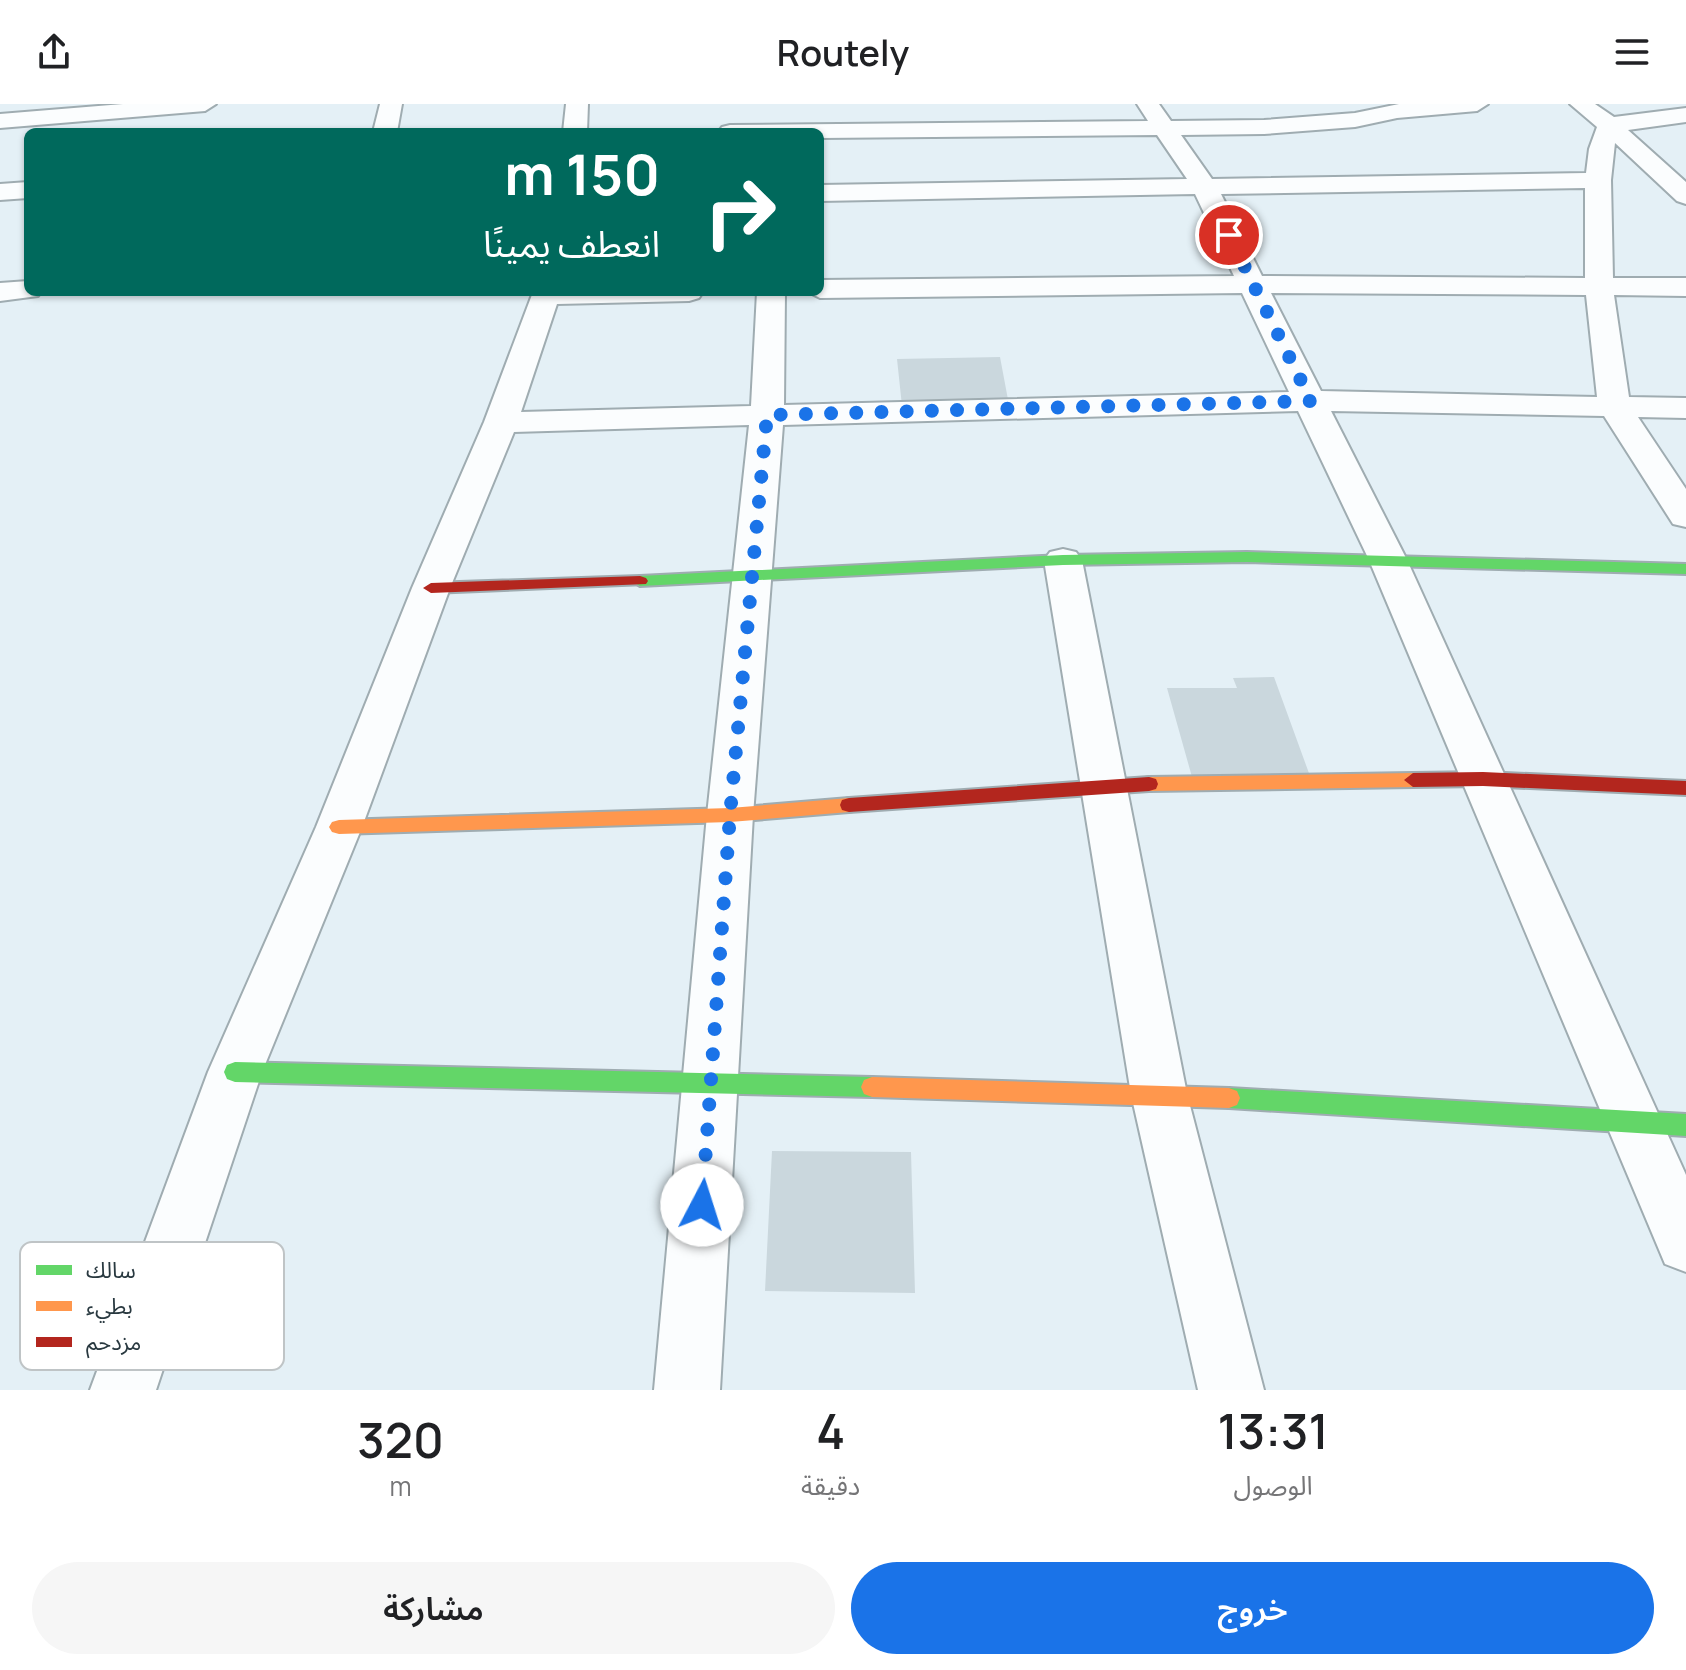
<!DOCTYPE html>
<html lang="ar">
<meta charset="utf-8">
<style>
body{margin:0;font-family:Manrope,"Noto Sans Arabic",sans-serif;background:#f6f6f6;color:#202124;direction:rtl;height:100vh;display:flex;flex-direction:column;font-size:30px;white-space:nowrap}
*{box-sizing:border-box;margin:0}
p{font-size:26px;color:#757577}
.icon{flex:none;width:44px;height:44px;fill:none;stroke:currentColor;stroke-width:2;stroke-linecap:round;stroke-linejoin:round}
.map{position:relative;height:1286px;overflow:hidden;direction:ltr}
.sheet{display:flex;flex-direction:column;background:#fff;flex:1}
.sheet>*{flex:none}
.top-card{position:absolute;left:24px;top:24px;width:800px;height:168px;border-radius:12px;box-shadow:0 2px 6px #0004;direction:rtl;background:#00695c;color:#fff;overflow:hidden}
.pin{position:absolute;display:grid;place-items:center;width:68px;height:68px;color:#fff;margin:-34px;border:4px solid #fff;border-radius:50%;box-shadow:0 2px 8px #0007}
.me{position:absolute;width:88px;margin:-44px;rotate:5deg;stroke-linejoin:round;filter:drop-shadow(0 0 6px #0008)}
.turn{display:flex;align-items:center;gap:28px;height:168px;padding:0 32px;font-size:36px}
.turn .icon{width:104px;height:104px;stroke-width:2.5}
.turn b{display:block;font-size:56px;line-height:68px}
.eta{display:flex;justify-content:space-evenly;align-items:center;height:136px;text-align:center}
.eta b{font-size:48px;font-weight:600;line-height:56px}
.action{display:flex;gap:16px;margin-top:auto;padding:16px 32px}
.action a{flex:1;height:92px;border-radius:48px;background:#1a73e8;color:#fff;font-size:32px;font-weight:600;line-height:92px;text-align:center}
.action a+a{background:#f6f6f6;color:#202124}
header{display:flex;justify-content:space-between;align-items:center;height:104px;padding:0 32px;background:#fff;font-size:36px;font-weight:600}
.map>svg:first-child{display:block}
.building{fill:#cad7dd}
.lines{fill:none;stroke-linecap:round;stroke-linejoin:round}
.street-casing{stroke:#9facb1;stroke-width:4}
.fast-casing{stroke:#9facb1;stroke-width:4}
.slow-casing{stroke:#9facb1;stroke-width:4}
.jam-casing{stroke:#9facb1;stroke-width:4}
.street{fill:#fbfdfe;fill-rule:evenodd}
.fast{fill:#63d668;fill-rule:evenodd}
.slow{fill:#ff974d;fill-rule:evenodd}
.jam{fill:#b3261e;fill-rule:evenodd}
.route{stroke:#1a73e8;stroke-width:14;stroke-dasharray:0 25.2}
.key{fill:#fff;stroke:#bfc4c6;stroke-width:2}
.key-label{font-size:22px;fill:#293940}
</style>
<header><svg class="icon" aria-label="menu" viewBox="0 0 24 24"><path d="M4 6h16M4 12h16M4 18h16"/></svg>Routely<svg class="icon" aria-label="share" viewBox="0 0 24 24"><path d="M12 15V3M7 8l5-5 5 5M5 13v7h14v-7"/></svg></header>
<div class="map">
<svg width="1686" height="1286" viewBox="0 0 1686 1286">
<rect width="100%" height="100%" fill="#e4f0f6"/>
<path class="building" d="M1000,253l9,48 -107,1 -5,-47z
M1274,573l36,99 -118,1 -25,-89h70l-4,-10z
M772,1047l139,1 4,141 -150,-2z"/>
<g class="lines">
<g class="street-casing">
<path id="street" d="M123,0h93l-11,7 -205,17v-14z
M380,0h22l-5,28h-24z
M566,0h22l-1,28h-24z
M1137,0h22l12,17 93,-1 91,-7 44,-9h89l-11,7 -80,7 -42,9 -91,7 -83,1 31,44 374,-6 3,-24 8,-22 -27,-23h25l19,13 72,-9v14l-58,8 58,52v22l-9,-3 -62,-58 -4,37 2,98h73v18l-72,-1 15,102 57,1v20l-48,-1 48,72v38l-13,-3 -69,-108 -273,-5 76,149 279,615v97l-21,-8 -296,-704 -71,-149 -515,14 -30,390 -33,575h-66l53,-575 42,-390 -235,7 -64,156 -88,239 -100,245 -106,318h-66l118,-318 108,-245 96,-239 72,-166 49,-130h170l-4,6 -10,3 -132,3 -36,108 230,-6 6,-114h28l-1,113 505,-13 -47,-99 -422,5 -12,-6h12v-12l414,-4 -39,-82 -375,7v-16l367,-6 -30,-44 -337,3v-6h-102l4,-5 8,-2 418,-4zM1585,84v90l-323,-2 -41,-82zM1271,189l315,2 11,102 -276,-6z
M28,78v16l-28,2v-16z
M28,177v11h13l-3,4 -38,5v-18z
M1063,445l13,3 6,8 105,534 77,296h-66l-67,-296 -87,-534 6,-8z"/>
</g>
<g class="fast-casing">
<path id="fast" d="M1247,448l439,12v10l-439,-12 -184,3 -423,21 -8,-5 8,-5 423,-21z
M235,958l637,15 8,3 3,7 -3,7 -8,3 -637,-15 -8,-3 -3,-7 3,-7z
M1229,984l457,26v22l-457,-28 -8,-3 -3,-7 3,-7z"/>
</g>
<g class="slow-casing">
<path id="slow" d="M1413,669l9,7 -9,7 -264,4 -7,-2 -2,-5 2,-5 7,-2z
M849,694l7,2 2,5 -2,5 -7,2 -119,10 -391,12 -7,-2 -3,-5 3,-5 7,-2 391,-12z
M872,973l357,11 8,3 3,7 -3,7 -8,3 -357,-11 -8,-3 -3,-7 3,-7z"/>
</g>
<g class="jam-casing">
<path id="jam" d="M640,472l6,2 2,3 -2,3 -215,9 -8,-5 8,-5z
M1483,668l203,9v14l-203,-9 -70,1 -9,-7 9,-7z
M1149,673l7,2 2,5 -2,5 -7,2 -300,21 -7,-2 -2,-5 2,-5 7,-2z"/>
</g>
<use href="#street" class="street"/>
<use href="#fast" class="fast"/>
<use href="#slow" class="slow"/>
<use href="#jam" class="jam"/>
</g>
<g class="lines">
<path class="route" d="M702,1101l28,-390 37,-400 544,-14 -82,-166"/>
</g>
<rect x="20" y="1138" width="264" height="128" rx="12" class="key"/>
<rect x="36" y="1161" width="36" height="10" fill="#63d668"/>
<rect x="36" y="1197" width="36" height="10" fill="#ff974d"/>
<rect x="36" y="1233" width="36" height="10" fill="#b3261e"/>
<g class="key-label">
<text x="86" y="1174">سالك</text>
<text x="86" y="1210">بطيء</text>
<text x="86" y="1246">مزدحم</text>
</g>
</svg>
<div class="pin" style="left:1229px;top:131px;background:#d93025"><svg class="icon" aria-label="arrive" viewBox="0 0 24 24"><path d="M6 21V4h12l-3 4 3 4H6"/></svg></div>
<svg class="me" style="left:702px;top:1101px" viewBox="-20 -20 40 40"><circle r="19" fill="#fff"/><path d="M0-13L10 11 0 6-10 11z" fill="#1a73e8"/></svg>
<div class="top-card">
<div class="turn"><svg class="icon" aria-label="right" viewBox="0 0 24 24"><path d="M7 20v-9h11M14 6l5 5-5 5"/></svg><div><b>150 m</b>انعطف يمينًا</div></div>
</div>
</div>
<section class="sheet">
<div class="eta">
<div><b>13:31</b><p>الوصول</p></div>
<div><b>4</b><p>دقيقة</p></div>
<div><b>320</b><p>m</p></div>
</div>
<div class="action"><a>خروج</a><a>مشاركة</a></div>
</section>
